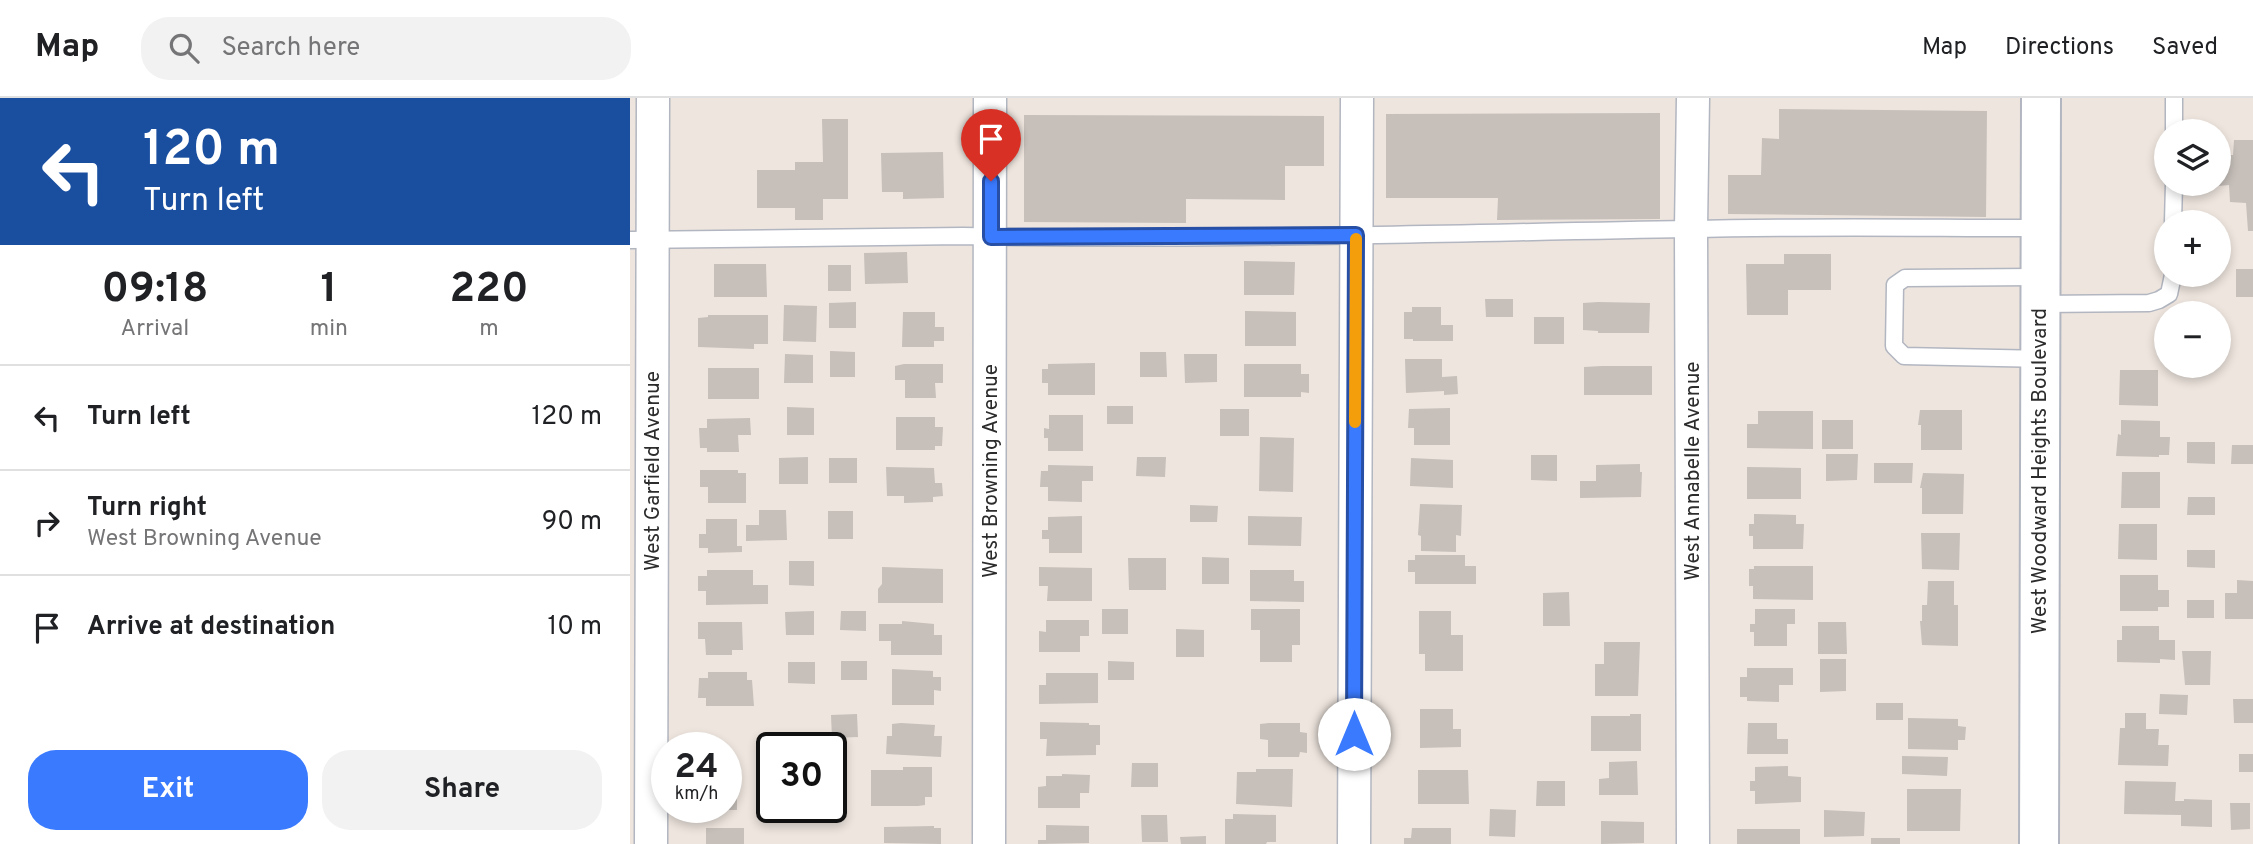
<!DOCTYPE html>
<meta charset="utf-8">
<style>
body{margin:0;font-family:Overpass,sans-serif;background:#f2f2f2;color:#202124;height:100vh;display:flex;flex-direction:column;font-size:26px;white-space:nowrap}
*{box-sizing:border-box;margin:0}
p{font-size:23px;color:#757577}
.icon{flex:none;width:38px;height:38px;fill:none;stroke:currentColor;stroke-width:2;stroke-linecap:round;stroke-linejoin:round}
.map{position:relative;flex:1;overflow:hidden}
.panel{display:flex;flex-direction:column;background:#fff;width:630px}
.panel>*{flex:none}
.hud{background:#1a4fa0;color:#fff;overflow:hidden}
.fabs{position:absolute;left:1524px;top:21px;display:grid;gap:14px}
.fabs a{display:grid;place-items:center;width:77px;height:77px;border-radius:50%;background:#fff;box-shadow:0 4px 10px #0003;font-size:35px}
.speed{position:absolute;left:21px;top:634px;display:flex;gap:14px;font-size:35px;font-weight:700;text-align:center}
.speed>*{display:grid;place-content:center;width:91px;height:91px;border-radius:50%;background:#fff;box-shadow:0 4px 10px #0003;line-height:1}
.speed small{font-size:18px;font-weight:400}
.speed .limit{border:4px solid #111;border-radius:10px;background:#fff;color:#111}
.pin{position:absolute;display:grid;place-items:center;width:60px;height:60px;color:#fff;margin:-72px -30px;border-radius:50% 50% 50% 0;rotate:-45deg;box-shadow:0 0 7px #0007}
.pin .icon{rotate:45deg}
.me{position:absolute;width:77px;margin:-38px;rotate:0deg;stroke-linejoin:round;filter:drop-shadow(0 0 5px #0008)}
.turn{display:flex;align-items:center;gap:24px;height:147px;padding:0 28px;font-size:32px}
.turn .icon{width:91px;height:91px;stroke-width:2.5}
.turn b{display:block;font-size:49px;line-height:60px}
.eta{display:flex;justify-content:space-evenly;align-items:center;height:119px;text-align:center}
.eta b{font-size:42px;font-weight:700;line-height:49px}
.action{display:flex;gap:14px;margin-top:auto;padding:14px 28px}
.action a{flex:1;height:80px;border-radius:28px;background:#3a7afe;color:#fff;font-size:28px;font-weight:700;line-height:80px;text-align:center}
.action a+a{background:#f2f2f2;color:#202124}
ul{padding:0;list-style:none}
li{display:flex;align-items:center;gap:21px;height:105px;padding:0 28px;border-top:2px solid #e0e0e0}
li div{flex:1}
li b{display:block;font-size:26px}
li em{font-style:normal}
header{display:flex;align-items:center;gap:42px;box-sizing:border-box;height:98px;padding:0 35px;background:#fff;border-bottom:2px solid #e0e0e0}
header strong{font-size:33px}
nav{display:flex;gap:38px;margin-inline-start:auto;font-size:24px}
.search{width:490px;height:63px;background:#f2f2f2;display:flex;align-items:center;gap:18px;box-sizing:border-box;padding:0 24px;border-radius:28px;color:#757577;font-size:26px}
main{display:flex;flex:1;min-height:0}
.map>svg:first-child{display:block}
.building{fill:#c6bfba}
.lines{fill:none;stroke-linecap:round;stroke-linejoin:round}
.service-casing{stroke:#b2b6c0;stroke-width:19}
.minor-casing{stroke:#b2b6c0;stroke-width:35}
.tertiary-casing{stroke:#b2b6c0;stroke-width:42}
.service{stroke:#fff;stroke-width:16}
.minor{stroke:#fff;stroke-width:32}
.tertiary{stroke:#fff;stroke-width:38}
.route-casing{stroke:#264fa5;stroke-width:18}
.route{stroke:#3a7afe;stroke-width:12}
.slow{stroke:#f59e0b;stroke-width:12}
.labels{text-anchor:middle;dominant-baseline:central;stroke-width:7;stroke-linejoin:round;paint-order:stroke}
.street-label{font-size:21px;fill:#2c2c2c;stroke:#fff}
</style>
<header>
<strong>Map</strong>
<div class="search"><svg class="icon" aria-label="search" viewBox="0 0 24 24"><circle cx="10" cy="10" r="6"/><path d="M15 15l6 6"/></svg>Search here</div>
<nav><a>Map</a><a>Directions</a><a>Saved</a></nav>
</header>
<main>
<section class="panel">
<div class="hud">
<div class="turn"><svg class="icon" aria-label="left" viewBox="0 0 24 24"><path d="M17 20v-9H6M10 6l-5 5 5 5"/></svg><div><b>120 m</b>Turn left</div></div>
</div>
<div class="eta">
<div><b>09:18</b><p>Arrival</p></div>
<div><b>1</b><p>min</p></div>
<div><b>220</b><p>m</p></div>
</div>
<ul>
<li><svg class="icon" aria-label="left" viewBox="0 0 24 24"><path d="M17 20v-9H6M10 6l-5 5 5 5"/></svg><div><b>Turn left</b></div><em>120 m</em></li>
<li><svg class="icon" aria-label="right" viewBox="0 0 24 24"><path d="M7 20v-9h11M14 6l5 5-5 5"/></svg><div><b>Turn right</b><p>West Browning Avenue</p></div><em>90 m</em></li>
<li><svg class="icon" aria-label="arrive" viewBox="0 0 24 24"><path d="M6 21V4h12l-3 4 3 4H6"/></svg><div><b>Arrive at destination</b></div><em>10 m</em></li>
</ul>
<div class="action"><a>Exit</a><a>Share</a></div>
</section>
<div class="map">
<svg width="1623" height="746" viewBox="0 0 1623 746">
<rect width="100%" height="100%" fill="#eee5de"/>
<path class="building" d="M1149,11l208,2 -1,106 -258,-3v-39h33l1,-37 17,1z
M1030,15v106l-163,1 1,-22h-112v-84z
M394,17l300,1v50h-39v34l-99,-1v24l-162,-1z
M192,21h26v80h-25v21h-28v-12h-38v-38h38v-8h28z
M1604,42h19v91h-5l-2,-28 -16,-1 -1,-17 -10,1 1,-31h13z
M313,54l1,46 -41,1v-7h-21l-1,-39z
M277,154l1,31 -43,1 -1,-31z
M1154,156h47v36h-43v25h-41l-1,-51h38z
M614,163l51,1 -1,33h-50z
M84,166h52l1,33h-53z
M198,167h23v26h-23z
M1606,171h17v28h-17z
M855,201h28v18h-27z
M226,204v26h-27v-25z
M968,204l52,1 -1,30h-51v-2l-15,-1v-27z
M154,207l33,1 -1,36 -33,-1z
M782,209h29v18h12v16h-40v-2h-9v-27h8z
M615,213l51,1v34h-51z
M273,214h32v15h9v14h-10v6h-32z
M78,217h60v29h-14v5l-56,-2v-29l10,-1z
M904,219h30v27h-30z
M200,253l25,1v25h-25z
M510,254h26l1,25h-27z
M155,256l28,1v28h-29z
M554,256h33v28l-32,1z
M775,261h37v18l15,-1 1,18 -14,1v-4l-38,2z
M465,265v32h-47v-12h-6v-14h6v-5z
M274,266h39v19h-8l1,15h-31v-18h-10v-14z
M614,266h57v10h8v19l-8,-1v5h-57z
M972,268h50v29h-68v-28z
M78,270h51v31h-51z
M1490,272h38v36l-39,-1z
M477,308h26v18h-26z
M157,309l27,1v27h-27z
M820,310v37h-36v-17h-6l1,-19z
M590,311h29v27h-29z
M1290,312h42v40h-41v-25h-3z
M1128,313h55v38l-66,-1v-24h11z
M419,317h34v36h-35v-13h-4v-10l5,1z
M266,319h39v10h8l-1,19h-7v4h-39z
M120,320l1,17h-13l1,17h-32v-4h-7l-1,-20h8v-9z
M1192,322h31v29h-31z
M1491,322l39,1v16h10l-1,18h-10v2l-43,-1 2,-22 3,1z
M630,339l34,1 -1,54 -34,-1z
M1557,344h28v22l-28,-1z
M1602,347h21v19h-22z
M1196,356h32l-1,26 -31,1z
M901,357h26v26l-26,-1z
M178,359v27h-29v-26z
M507,359h29l-1,20 -29,-1z
M199,360h28v25h-28z
M781,360l42,2v28l-43,-2z
M1244,365h39l-1,20h-38z
M1010,366v8h2l-1,25 -61,1v-17h16v-16z
M418,367l45,1v15h-11v21l-34,-1v-14h-8l1,-16h7z
M256,369l48,1 1,15h7l1,13 -10,1v5l-29,1v-7h-17z
M1117,369l54,1v31h-54z
M70,372h38v3h8v30h-38v-16h-8z
M1492,374h38v36h-39z
M1293,375l41,1 -1,40h-41v-26h-2z
M1558,399h27v18h-28z
M790,406l42,1 -1,31 -5,-1v17l-35,-1v-15l-3,-1z
M560,407l28,1 -1,16h-27z
M129,412h27l1,30 -41,1v-16h13z
M198,413h25v28h-25z
M1124,416l42,1v9h8l-1,25h-50v-13h-4v-12h5z
M452,418v37h-33v-14h-7v-9h6v-13z
M618,418l54,1 -1,29 -53,-1z
M76,421h31v27h5v6l-34,1v-5h-9v-14h7z
M1489,426h38v36l-39,-1z
M1291,435h39l-1,37 -37,-1z
M1557,452h28v18l-28,-1z
M785,457h50v11h11v18h-61v-12h-7v-12h7z
M572,459l27,1v26h-27z
M498,460h38v32h-37z
M159,463h25v25l-25,-1z
M1124,468h59v34l-60,-1v-13h-4v-17h5z
M252,469l61,2v34h-65v-14l4,-5z
M409,469l53,1v33h-45l1,-15h-9z
M77,472h46v15h15v19l-62,1v-14h-8v-15h9z
M620,472h44v11h10v21l-54,-1z
M1490,477h38v15h11v17h-11v4h-38z
M1607,482l16,1v38h-28v-26h12z
M1298,483h26v24h4v41l-36,-1 -2,-24h2v-16h5z
M939,494l1,34h-27v-33z
M1557,502h27v18h-27z
M472,511h26v25h-26z
M621,511h49v36h-8v17h-32v-32h-9z
M1125,511h40v15h-8v22h-33v-14h-4v-8h5z
M184,513v24h-28l-1,-23z
M211,513h25v20l-26,-1z
M789,513h32v24h12v36h-38v-17h-6z
M416,522h43v16h-9v16h-41v-21l7,1z
M272,523l32,3v11h8v20h-51v-14h-12v-17h23z
M68,524h44l1,28h-11v5h-26l-1,-16h-7z
M1188,524h28l1,32h-29z
M1492,528h37v14h16v20l-15,-1v4l-43,-1v-22h5z
M546,531l28,1v27h-28z
M974,544h36l-2,54h-43v-32h9z
M1552,553h29l-1,34h-25z
M1190,561h26v32l-26,1z
M211,563h26v19h-26z
M478,563l26,1v18h-26z
M158,564h27v22l-27,-1z
M1117,570h46v17h-14v17l-32,-1v-4h-7v-20h7z
M262,571l41,2v6h8v14l-7,-1v15h-42z
M78,574h39v8h5l2,26h-48v-8h-8l1,-20h9z
M416,575h52v30l-59,1v-19h7z
M1530,596l28,1 -1,20 -28,-1z
M1603,601h20v24h-19z
M1246,605h27v17h-27z
M790,611h33v20h8v18l-41,1z
M1495,615h21v16h13l-1,16h11l-1,21 -50,-1 2,-37h5z
M227,616l1,23 -26,1 -1,-23z
M1000,616h11v37h-50v-35h39z
M1278,620l50,1v7l8,1 -1,13h-7v10l-50,-1z
M410,624l49,1v2h11v20h-4v10l-50,1 1,-17h-7z
M271,625l34,2 -1,11h8l-1,21 -55,-3 1,-18h5v-12z
M639,625h31v9l7,1v20l-7,-1 -1,5h-31v-17l-8,-1v-15z
M1118,625h29v16h11v15h-41z
M1609,656h14v18h-14z
M1272,658l46,1 -1,19 -45,-2z
M1007,663l1,34h-39v-16l10,-1v-16z
M502,665h26v24h-27z
M1158,668v10l13,1v25l-46,2v-13h-5v-10h5v-14z
M273,669h29v30h-7v8l-7,1h-47v-36h32z
M626,671h37l-1,38 -56,-3 1,-32h19z
M788,672h50l1,34h-51z
M432,676l28,1 -1,18h-9v15h-42v-21l8,-1v-10h16z
M96,678h11v34h-39v-3h28z
M907,683h28v25h-29z
M1495,683l51,1 -1,19h9v-2l28,1v27l-31,-1v-11l-57,-1z
M1277,691h54l-1,42h-53z
M1600,705h20v26l-19,1z
M860,711l26,1 -1,27 -26,-1z
M1194,712l41,2 -1,24 -40,1z
M603,716l43,1v27h-9l-1,2h-41v-25h8z
M511,717h26l1,27h-26z
M971,723l43,1v21l-43,1z
M416,727l43,1v17l-51,1v-4h8z
M304,728v2h7v16l-57,-1v-16z
M76,730h38v16h-38z
M782,730h39v16h-47v-6h7z
M1107,731h63v15h-63z
M576,738v8h-25l-1,-7z
M1241,740h29v6h-29z"/>
<g class="lines">
<g class="service-casing">
<path id="service" d="M1544,33v-33
M1543,124l1,-38
M0,142l333,-4c242,5 484,-3 726,-7 117,-3 235,-1 352,-1
M1410,206l109,-1 10,-3 10,-6 4,-19
M1410,261l-136,-3 -10,-10 1,-61 10,-7 136,-1"/>
</g>
<g class="minor-casing">
<path id="minor" d="M21,746l2,-746
M359,746l1,-746
M724,746l3,-746
M1063,746l-2,-616 2,-130"/>
</g>
<g class="tertiary-casing">
<path id="tertiary" d="M1409,746l2,-746"/>
</g>
<use href="#service" class="service"/>
<use href="#minor" class="minor"/>
<use href="#tertiary" class="tertiary"/>
</g>
<g class="lines">
<g class="route-casing">
<path id="route" d="M361,83v56l365,-2 -2,499"/>
</g>
<use href="#route" class="route"/>
<path class="slow" d="M725,324l1,-183"/>
</g>
<g class="labels">
<g class="street-label">
<text transform="translate(23 373) rotate(-90)">West Garfield Avenue</text>
<text transform="translate(361 373) rotate(-90)">West Browning Avenue</text>
<text transform="translate(1063 373) rotate(-90)">West Annabelle Avenue</text>
<text transform="translate(1410 373) rotate(-90)">West Woodward Heights Boulevard</text>
</g>
</g>
</svg>
<div class="fabs">
<a><svg class="icon" aria-label="layers" viewBox="0 0 24 24"><path d="M12 4l9 5-9 5-9-5zM3 14l9 5 9-5"/></svg></a>
<a>+</a>
<a>−</a>
</div>
<div class="speed"><div>24<small>km/h</small></div><div class="limit">30</div></div>
<div class="pin" style="left:361px;top:83px;background:#d93025"><svg class="icon" aria-label="arrive" viewBox="0 0 24 24"><path d="M6 21V4h12l-3 4 3 4H6"/></svg></div>
<svg class="me" style="left:724px;top:636px" viewBox="-20 -20 40 40"><circle r="19" fill="#fff"/><path d="M0-13L10 11 0 6-10 11z" fill="#3a7afe"/></svg>
</div>
</main>
